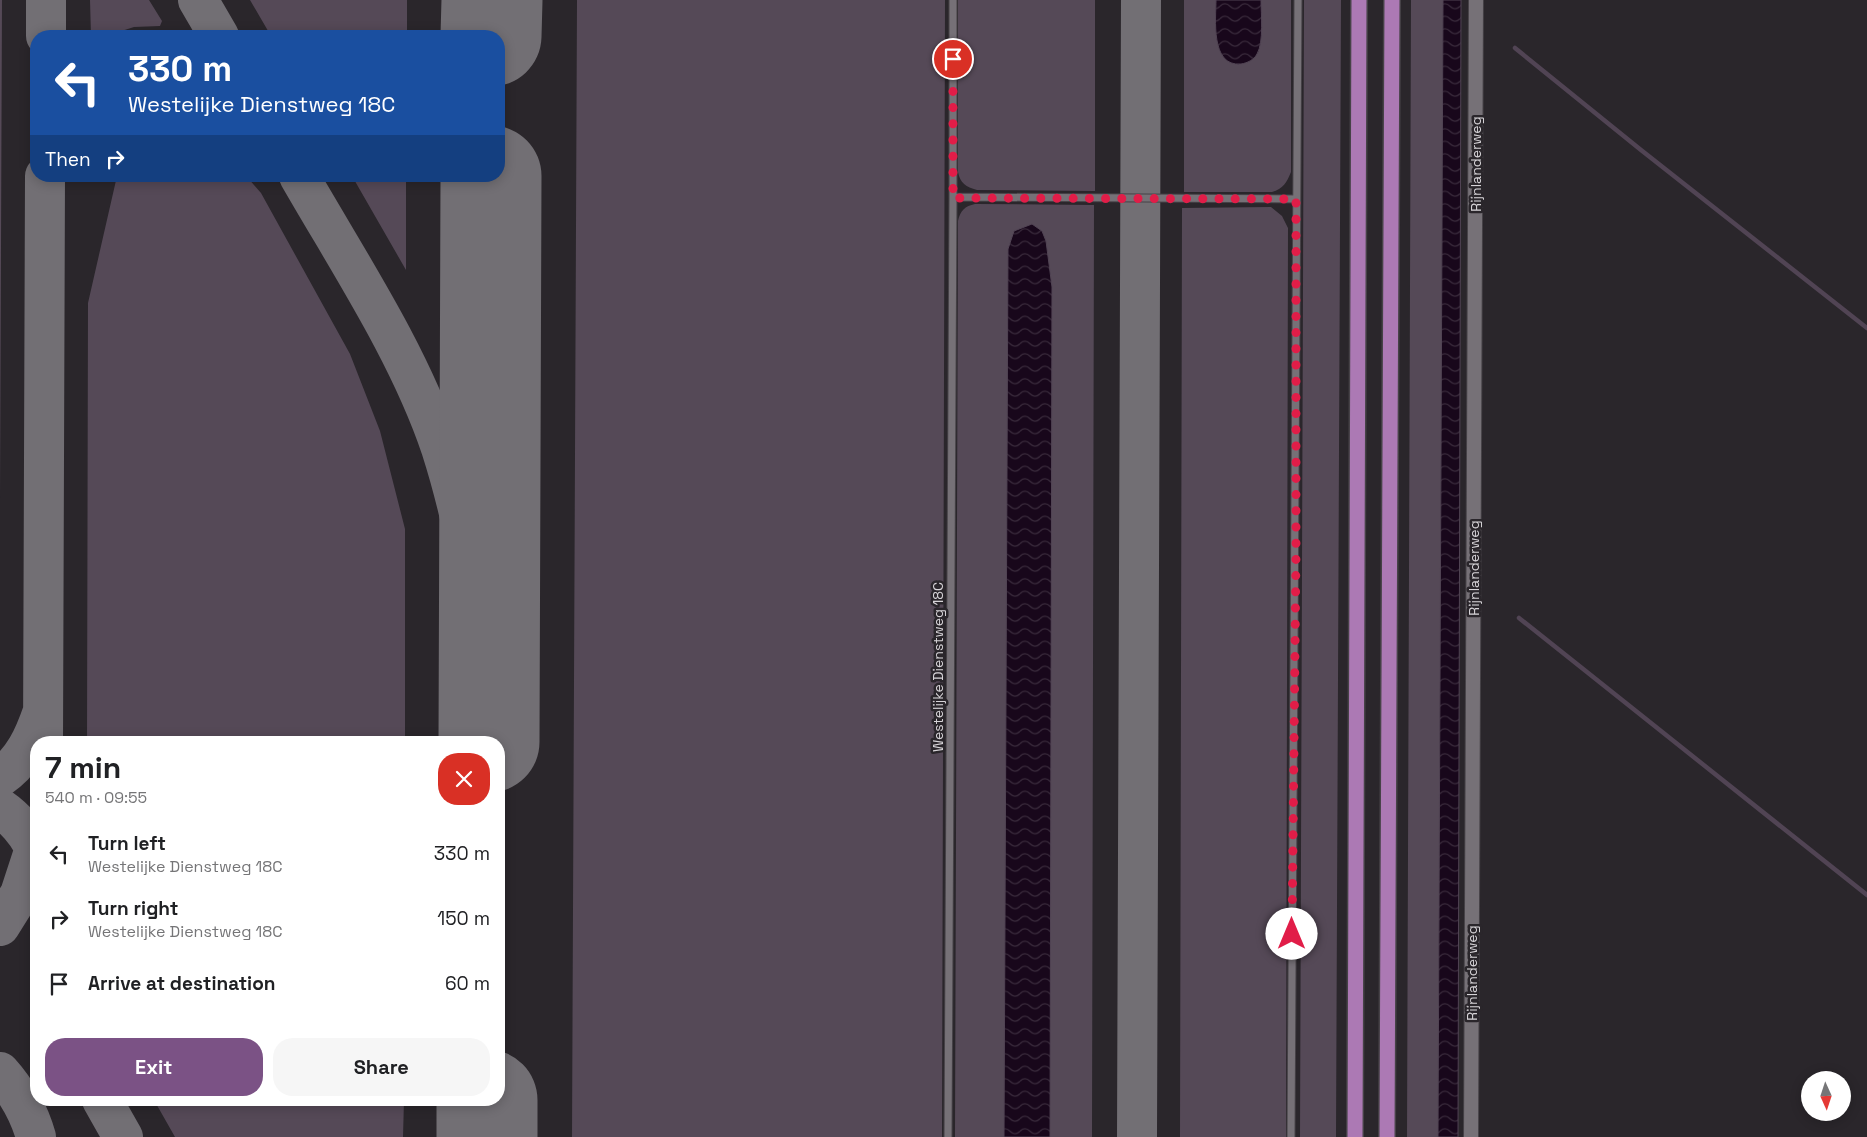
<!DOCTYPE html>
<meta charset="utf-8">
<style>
body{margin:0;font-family:"Space Grotesk",sans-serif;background:#f6f6f6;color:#202124;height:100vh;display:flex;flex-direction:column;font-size:19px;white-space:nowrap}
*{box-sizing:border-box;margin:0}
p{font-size:16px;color:#757577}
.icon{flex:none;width:28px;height:28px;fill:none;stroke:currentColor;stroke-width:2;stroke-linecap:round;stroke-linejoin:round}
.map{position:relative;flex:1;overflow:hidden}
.side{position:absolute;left:30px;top:736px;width:475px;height:370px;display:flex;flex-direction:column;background:#fff;border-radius:20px;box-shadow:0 2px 12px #0003}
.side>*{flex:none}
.top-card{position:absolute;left:30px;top:30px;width:475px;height:152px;border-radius:20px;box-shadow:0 2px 12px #0003;background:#1a4fa0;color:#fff;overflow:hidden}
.needle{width:32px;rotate:177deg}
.buttons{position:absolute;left:1801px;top:1071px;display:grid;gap:10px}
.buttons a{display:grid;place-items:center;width:50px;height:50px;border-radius:50%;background:#fff;box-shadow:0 2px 12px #0003;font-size:25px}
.pin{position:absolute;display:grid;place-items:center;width:42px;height:42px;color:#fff;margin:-21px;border:2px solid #fff;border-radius:50%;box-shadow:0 1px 5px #0007}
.me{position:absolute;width:55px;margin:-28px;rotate:0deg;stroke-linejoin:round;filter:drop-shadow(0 0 4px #0008)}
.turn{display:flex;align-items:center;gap:18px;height:105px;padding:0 15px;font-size:22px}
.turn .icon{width:65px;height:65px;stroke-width:2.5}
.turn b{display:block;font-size:35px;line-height:42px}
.then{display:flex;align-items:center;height:48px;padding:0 15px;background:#0003;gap:10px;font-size:19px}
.round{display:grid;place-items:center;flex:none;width:52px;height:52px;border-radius:20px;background:#f6f6f6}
.summary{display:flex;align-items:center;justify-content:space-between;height:85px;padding:0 15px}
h1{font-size:30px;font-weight:600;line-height:38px}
.button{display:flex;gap:10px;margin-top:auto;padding:10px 15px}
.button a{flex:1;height:58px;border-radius:20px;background:#7b5285;color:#fff;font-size:20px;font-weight:600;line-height:58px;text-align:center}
.button a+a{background:#f6f6f6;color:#202124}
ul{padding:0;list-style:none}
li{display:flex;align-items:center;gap:15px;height:65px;padding:0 15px}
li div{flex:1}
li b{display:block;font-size:19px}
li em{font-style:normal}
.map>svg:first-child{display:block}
.green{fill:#554957}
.water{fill:url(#water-waves);stroke:#514454}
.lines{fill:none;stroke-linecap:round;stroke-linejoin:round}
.stream{stroke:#514454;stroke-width:4.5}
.taxiway{stroke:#726f74;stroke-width:40}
.runway{stroke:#726f74;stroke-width:101}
.service-casing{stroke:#464247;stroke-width:9}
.minor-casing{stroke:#464247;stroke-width:16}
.motorway-casing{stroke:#464247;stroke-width:18}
.service{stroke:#767177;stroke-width:7}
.minor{stroke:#767177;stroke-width:14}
.motorway{stroke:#ac79b4;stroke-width:15}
.route{stroke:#e11d48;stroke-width:9;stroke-dasharray:0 16.2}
.labels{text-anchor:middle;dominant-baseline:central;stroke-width:5;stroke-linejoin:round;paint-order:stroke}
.street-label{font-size:14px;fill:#d7d4d8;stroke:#2a262b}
</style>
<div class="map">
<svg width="1867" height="1137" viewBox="0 0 1867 1137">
<defs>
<pattern id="water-waves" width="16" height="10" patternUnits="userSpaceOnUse" patternTransform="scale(1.25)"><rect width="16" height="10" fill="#18071b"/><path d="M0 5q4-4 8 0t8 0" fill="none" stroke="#392a3b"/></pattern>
</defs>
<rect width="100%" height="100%" fill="#2a262b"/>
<path class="green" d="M0,0h2l-2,500z
M90,0h59l13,21 -2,5 -26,1 -28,9h-15z
M250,0h157v36h-136z
M577,0h368l-3,1137h-370z
M958,0h137v191l-118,-1c-11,-3 -17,-7 -19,-18z
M1184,0h32c0,22 -4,53 20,64l22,-11 3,-19v-34h30v172c-4,10 -8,17 -19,20h-88z
M1304,0h37l-5,1137h-36z
M1411,0h32l-5,1137h-31z
M117,176h129l15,17 89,161 30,77 25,98v213h-318l1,-439z
M352,176h54v94z
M975,204l119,1 -2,932h-137l3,-916c2,-10 7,-15 17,-17z
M1271,207l11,9 6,12 -2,909h-106l2,-929z
M154,1100h250l-1,37h-228z"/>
<path class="water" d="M1216,0h45c0,14 3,42 -4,54 -3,6 -10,9 -16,10 -31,3 -25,-46 -25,-64z
M1443,0h18l-3,1137h-20z
M1032,224l10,7 4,10 6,46 -2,850h-46l4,-888 6,-18z"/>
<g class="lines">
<path class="stream" d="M1515,48l126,102 226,178
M1519,618l348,277"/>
<path class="taxiway" d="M198,0l21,36
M46,36v-36
M299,176c50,87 110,177 142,272 25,78 37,157 48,238
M43,742l2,-566
M0,777c24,-16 34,-40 43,-66
M0,808c16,11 28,25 36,43
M0,926l20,-32 16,-49
M0,1072c17,19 29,40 36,65
M102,1100l21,37
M1137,1137l4,-1137"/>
<path class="runway" d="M491,36l1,-36
M489,742l2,-566
M487,1137v-37"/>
<g class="service-casing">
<path id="service" d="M953,197v-197
M948,1137l5,-940 343,2
M1291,1137l7,-1137"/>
</g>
<g class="minor-casing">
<path id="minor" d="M1471,1137l5,-1137"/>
</g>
<g class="motorway-casing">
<path id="motorway" d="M1355,1137l4,-1137
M1387,1137l5,-1137"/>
</g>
<use href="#service" class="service"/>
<use href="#minor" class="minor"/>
<use href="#motorway" class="motorway"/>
</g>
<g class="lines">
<path class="route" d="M953,59v139l343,1v355l-4,380"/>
</g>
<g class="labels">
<g class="street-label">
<text transform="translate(1476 164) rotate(-90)">Rijnlanderweg</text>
<text transform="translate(1474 568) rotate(-90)">Rijnlanderweg</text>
<text transform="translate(938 667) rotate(-90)">Westelijke Dienstweg 18C</text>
<text transform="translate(1472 973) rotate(-90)">Rijnlanderweg</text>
</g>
</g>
</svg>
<div class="buttons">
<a><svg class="needle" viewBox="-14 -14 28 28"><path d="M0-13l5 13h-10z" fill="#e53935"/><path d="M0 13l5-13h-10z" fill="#757577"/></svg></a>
</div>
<div class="pin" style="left:953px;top:59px;background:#d93025"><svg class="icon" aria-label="arrive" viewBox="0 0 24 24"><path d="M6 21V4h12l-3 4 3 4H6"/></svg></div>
<svg class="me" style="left:1292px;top:934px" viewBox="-20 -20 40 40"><circle r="19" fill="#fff"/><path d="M0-13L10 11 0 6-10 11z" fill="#e11d48"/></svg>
<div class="top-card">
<div class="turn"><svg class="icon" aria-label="left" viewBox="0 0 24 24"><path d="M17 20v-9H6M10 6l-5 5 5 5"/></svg><div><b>330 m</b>Westelijke Dienstweg 18C</div></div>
<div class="then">Then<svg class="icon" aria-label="right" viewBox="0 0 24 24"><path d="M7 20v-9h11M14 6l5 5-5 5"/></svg></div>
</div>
<section class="side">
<div class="summary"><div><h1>7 min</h1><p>540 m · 09:55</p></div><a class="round" style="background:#d93025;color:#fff"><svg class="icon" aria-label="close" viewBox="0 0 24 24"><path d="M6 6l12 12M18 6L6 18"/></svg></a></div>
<ul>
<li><svg class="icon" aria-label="left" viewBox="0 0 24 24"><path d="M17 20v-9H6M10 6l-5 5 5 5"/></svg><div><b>Turn left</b><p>Westelijke Dienstweg 18C</p></div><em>330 m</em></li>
<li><svg class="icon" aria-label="right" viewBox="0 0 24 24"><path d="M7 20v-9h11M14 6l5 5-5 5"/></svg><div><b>Turn right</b><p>Westelijke Dienstweg 18C</p></div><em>150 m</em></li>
<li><svg class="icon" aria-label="arrive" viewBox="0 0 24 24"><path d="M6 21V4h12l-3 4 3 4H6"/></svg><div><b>Arrive at destination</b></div><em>60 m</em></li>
</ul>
<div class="button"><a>Exit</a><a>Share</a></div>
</section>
</div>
